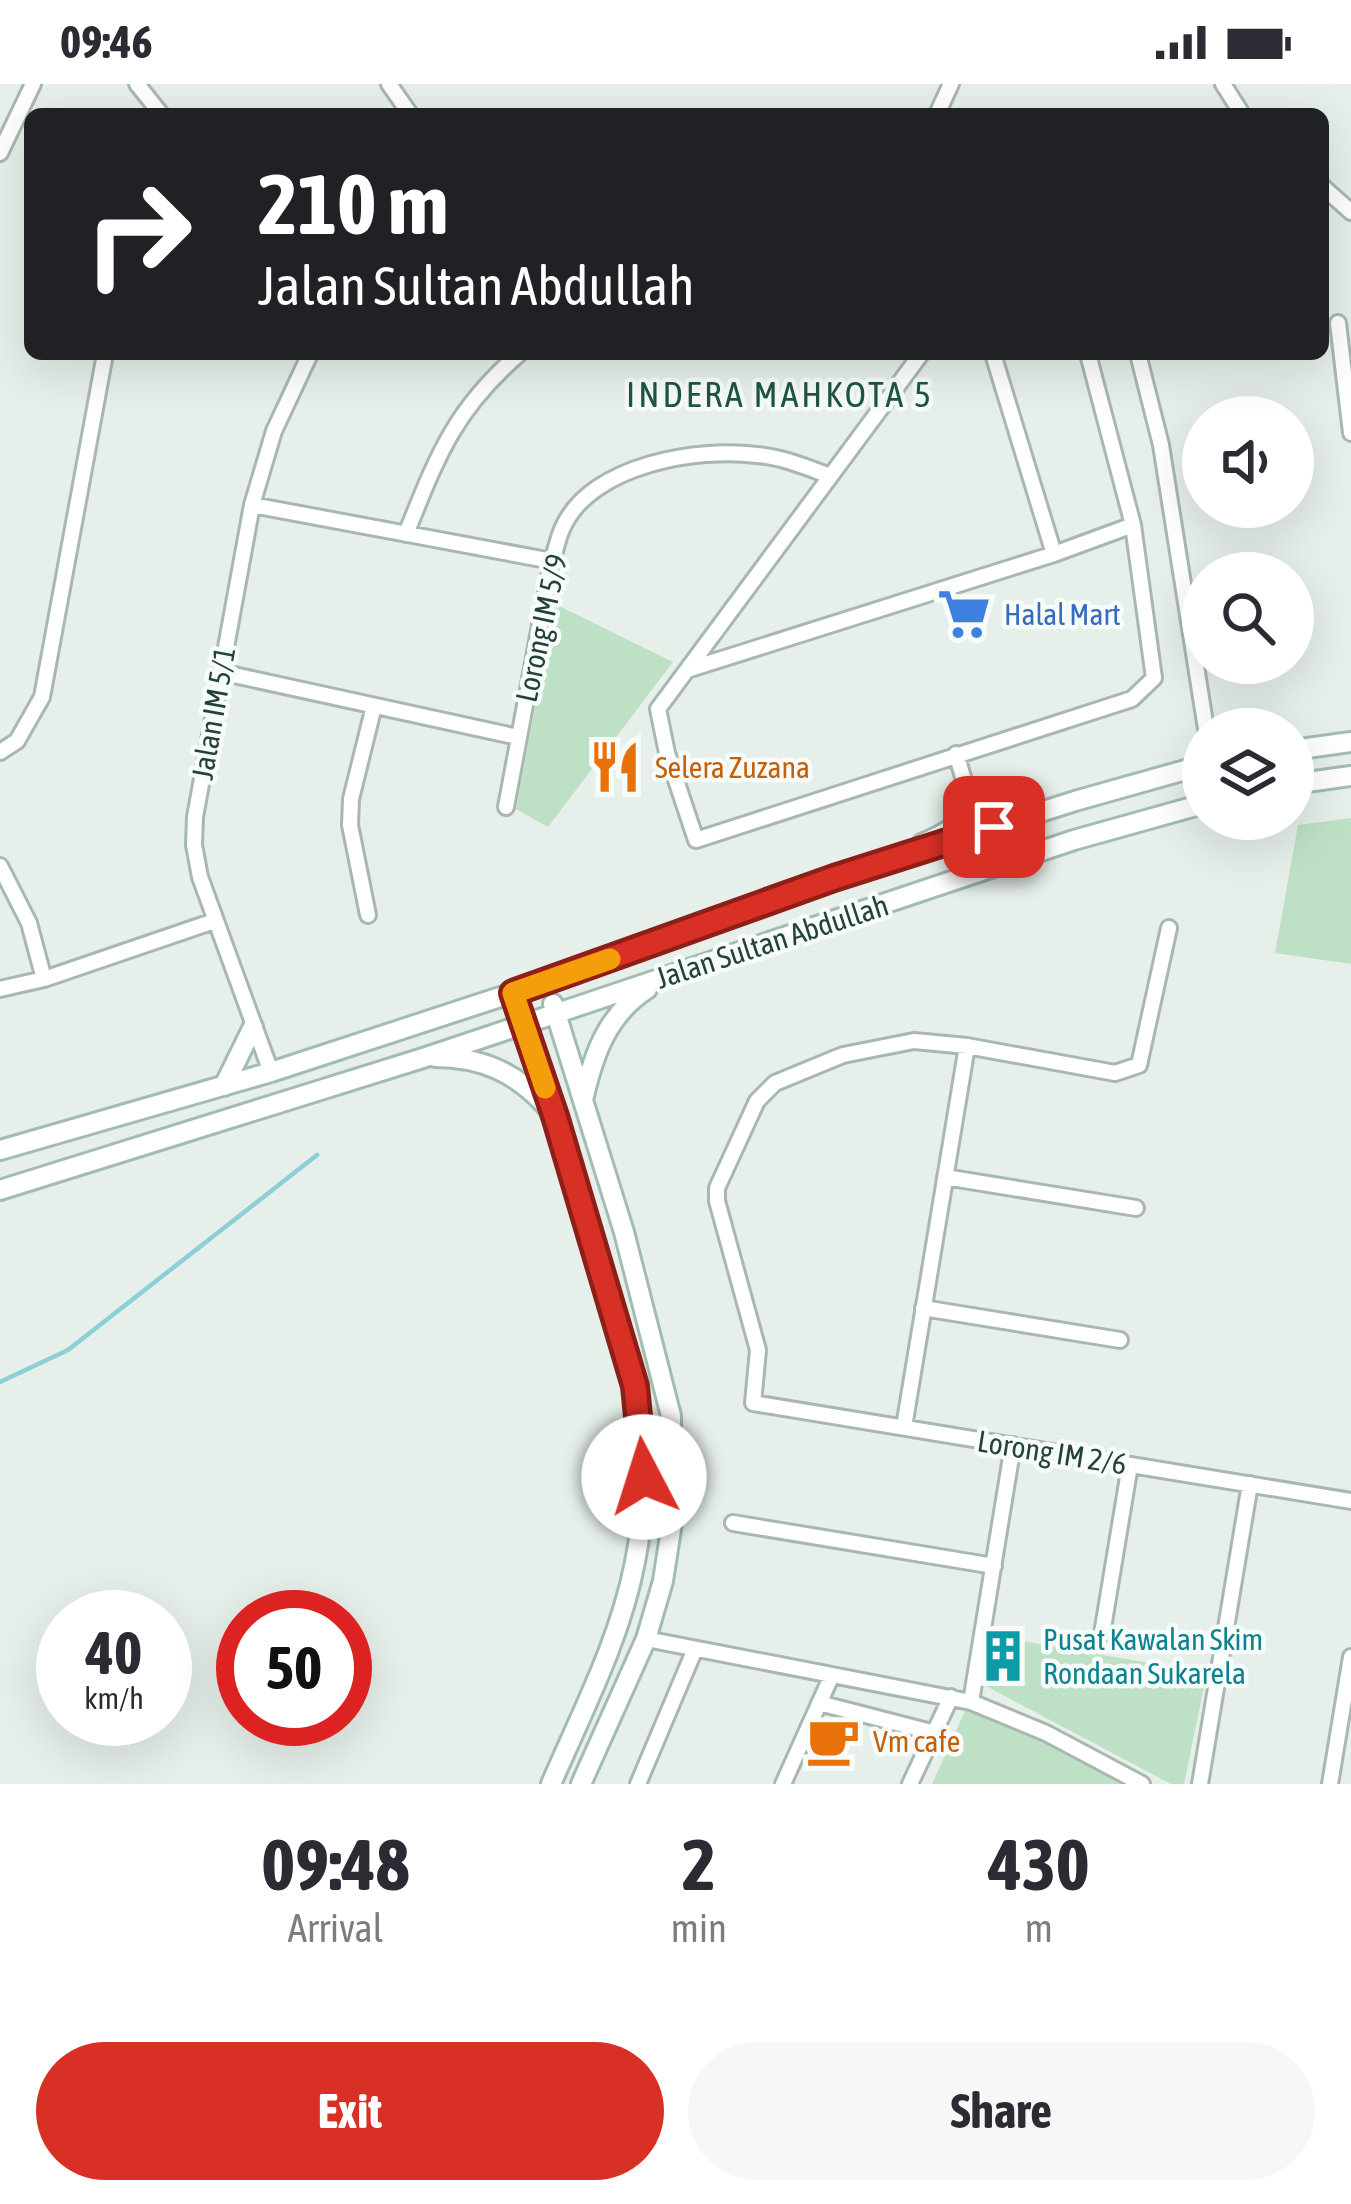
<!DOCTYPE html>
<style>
body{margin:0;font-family:"Asap Condensed",sans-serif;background:#f7f7f7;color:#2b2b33;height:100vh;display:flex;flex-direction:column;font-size:45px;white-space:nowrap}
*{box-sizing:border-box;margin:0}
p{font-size:39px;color:#7c7c81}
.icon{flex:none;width:66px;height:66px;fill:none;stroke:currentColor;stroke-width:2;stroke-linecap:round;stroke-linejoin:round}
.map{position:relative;height:1700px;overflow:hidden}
.sheet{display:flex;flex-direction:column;background:#fff;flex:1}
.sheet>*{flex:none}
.hud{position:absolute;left:24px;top:24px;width:1305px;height:252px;border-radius:18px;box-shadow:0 12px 48px #0002;background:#202124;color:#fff;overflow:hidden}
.buttons{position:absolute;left:1182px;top:312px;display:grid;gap:24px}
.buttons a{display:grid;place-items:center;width:132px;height:132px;border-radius:50%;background:#fff;box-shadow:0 12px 48px #0002;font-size:60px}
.speed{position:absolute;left:36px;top:1506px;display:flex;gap:24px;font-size:60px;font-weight:700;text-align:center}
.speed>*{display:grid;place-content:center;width:156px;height:156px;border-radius:50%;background:#fff;box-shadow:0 12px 48px #0002;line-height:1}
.speed small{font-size:30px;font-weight:400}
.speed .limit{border:18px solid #d22;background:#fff;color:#111}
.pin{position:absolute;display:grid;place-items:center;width:102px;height:102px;color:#fff;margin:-51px;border-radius:24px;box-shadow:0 6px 18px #0006}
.me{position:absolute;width:132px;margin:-66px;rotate:355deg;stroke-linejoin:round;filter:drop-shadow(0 0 9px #0008)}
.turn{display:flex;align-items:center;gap:42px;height:252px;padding:0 36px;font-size:54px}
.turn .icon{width:156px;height:156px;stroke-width:2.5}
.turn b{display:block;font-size:84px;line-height:102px}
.eta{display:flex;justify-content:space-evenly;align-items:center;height:204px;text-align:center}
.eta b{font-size:72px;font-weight:700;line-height:84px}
.action{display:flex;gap:24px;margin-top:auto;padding:24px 36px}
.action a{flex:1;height:138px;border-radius:72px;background:#d93025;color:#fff;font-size:48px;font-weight:700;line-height:138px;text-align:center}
.action a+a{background:#f7f7f7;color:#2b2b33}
.status{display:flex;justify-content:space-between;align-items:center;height:84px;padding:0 60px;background:#fff;direction:ltr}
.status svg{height:33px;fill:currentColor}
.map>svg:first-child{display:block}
.green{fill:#bee1c5}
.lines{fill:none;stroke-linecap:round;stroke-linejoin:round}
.stream{stroke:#8ccfd6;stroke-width:4.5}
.street-casing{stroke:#a8b8b1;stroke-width:20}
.secondary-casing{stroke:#a3bcb2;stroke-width:24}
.street{stroke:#fff;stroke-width:14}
.secondary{stroke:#fff;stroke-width:18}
.route-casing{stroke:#8d1f18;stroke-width:30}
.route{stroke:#d93025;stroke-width:21}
.slow{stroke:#f59e0b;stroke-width:21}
.labels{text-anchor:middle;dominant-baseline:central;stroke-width:9;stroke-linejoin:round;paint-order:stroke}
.shop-label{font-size:30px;fill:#366cbe;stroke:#f7fbf9;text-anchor:start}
.street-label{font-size:30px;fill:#234338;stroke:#f7fbf9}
.food-label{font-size:30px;fill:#c56008;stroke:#f7fbf9;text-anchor:start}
.culture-label{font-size:30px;fill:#0d838f;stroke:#f7fbf9;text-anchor:start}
.quarter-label{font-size:36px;letter-spacing:3px;fill:#1d5645;stroke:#f7fbf9}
</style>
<div class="status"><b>09:46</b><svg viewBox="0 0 49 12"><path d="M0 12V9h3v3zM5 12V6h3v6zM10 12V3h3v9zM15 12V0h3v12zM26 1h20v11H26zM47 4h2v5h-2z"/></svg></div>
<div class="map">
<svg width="1351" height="1700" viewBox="0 0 1351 1700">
<rect width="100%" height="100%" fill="#e6efea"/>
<path class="green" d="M555,520l118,58 -125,165 -32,-18z
M1351,734v146l-76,-11 23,-128z
M993,1552l214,37 -23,111h-13l-185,-98z
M970,1616l76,34 79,50h-193z"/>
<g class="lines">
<path class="stream" d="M0,1298l68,-32 249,-195"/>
<g class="street-casing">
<path id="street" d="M137,0l24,30
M389,0l21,30
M1223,0l19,30
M937,30l14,-30
M0,69l33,-69
M1323,103l28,25
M1338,239l13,110
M921,270l-263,355 9,44 29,87 436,-141 22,-21 -21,-153 -45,-171
M993,270l61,200
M1138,270l23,91 45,284
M252,421l300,56
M406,450c31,-77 48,-124 113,-180
M687,586l367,-116 79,-29
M220,588l298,65
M0,668l17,-11 25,-44 63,-343
M506,723l46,-246c4,-11 6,-25 12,-36 29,-60 133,-78 193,-70 25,2 49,12 73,21
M921,758c54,-22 51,-39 35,-88
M0,782l29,57 15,56
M368,831l-18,-90 1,-26 23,-93
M1169,844l-30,137 -24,8 -148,-27 -53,-5 -71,14 -68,28 -18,18 -40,87v13l41,149 -5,53 598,98
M0,905l44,-10 170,-58
M271,988l-71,-195 -6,-32 1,-28 57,-312 22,-74 36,-77
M945,1093l191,31
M923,1224l197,32
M904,1343l63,-381
M733,1439l261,43
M1102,1550l28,-169
M646,1555l325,63 75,31 96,51
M971,1618l42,-257
M819,1619l116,30
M638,1700l57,-135
M783,1700l49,-109
M910,1700l41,-87
M1200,1700l50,-300
M1330,1700l21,-127"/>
</g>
<g class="secondary-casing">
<path id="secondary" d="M1293,666l58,-8
M1293,700l58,-8
M553,920l71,228 47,184 1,107 -9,58 -17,58 -65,145
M519,931c25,81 54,162 79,243 31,101 59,198 37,304 -15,78 -53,150 -84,222
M435,973c47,0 82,16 113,51
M224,1002l29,-59
M584,1012c10,-43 24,-82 63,-107
M0,1066l271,-78 275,-90 288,-104 241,-77 128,-36
M0,1106l423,-132 651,-218 129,-36"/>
</g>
<use href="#street" class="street"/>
<use href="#secondary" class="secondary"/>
</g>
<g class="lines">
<g class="route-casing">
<path id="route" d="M644,1393l-9,-91 -80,-270 -42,-123 321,-115 160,-51"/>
</g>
<use href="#route" class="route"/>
<path class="slow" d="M545,1004l-32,-95 97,-34"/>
</g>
<defs>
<g id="supermarket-bare" transform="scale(4.14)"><path d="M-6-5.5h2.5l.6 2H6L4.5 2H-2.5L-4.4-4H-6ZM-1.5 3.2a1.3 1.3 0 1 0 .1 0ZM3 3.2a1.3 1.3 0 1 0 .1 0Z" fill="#3f7fe0" stroke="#f7fbf9" stroke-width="2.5" paint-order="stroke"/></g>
<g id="restaurant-bare" transform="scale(4.14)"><path d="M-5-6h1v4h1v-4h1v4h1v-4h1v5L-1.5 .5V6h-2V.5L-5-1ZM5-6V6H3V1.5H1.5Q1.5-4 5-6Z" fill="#e8710a" stroke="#f7fbf9" stroke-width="2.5" paint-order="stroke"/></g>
<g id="building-bare" transform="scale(4.14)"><path d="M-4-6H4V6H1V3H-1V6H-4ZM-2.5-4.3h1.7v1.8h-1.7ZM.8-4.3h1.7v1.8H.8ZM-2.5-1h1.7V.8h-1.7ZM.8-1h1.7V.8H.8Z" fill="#0f9aa8" stroke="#f7fbf9" stroke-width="2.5" paint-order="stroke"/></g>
<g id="cafe-bare" transform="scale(4.14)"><path d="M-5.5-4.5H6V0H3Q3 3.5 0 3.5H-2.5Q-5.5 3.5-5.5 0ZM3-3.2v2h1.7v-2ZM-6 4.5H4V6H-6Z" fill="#e8710a" stroke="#f7fbf9" stroke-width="2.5" paint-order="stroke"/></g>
</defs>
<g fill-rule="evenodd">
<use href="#supermarket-bare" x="964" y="530"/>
<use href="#restaurant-bare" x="615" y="683"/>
<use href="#building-bare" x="1003" y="1572"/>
<use href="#cafe-bare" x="833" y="1657"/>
</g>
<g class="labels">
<g class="shop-label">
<text x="1004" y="530">Halal Mart</text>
</g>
<g class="street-label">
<text transform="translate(541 544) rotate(-78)">Lorong IM 5/9</text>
<text transform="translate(213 629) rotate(-80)">Jalan IM 5/1</text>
<text transform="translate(772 857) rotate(-18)">Jalan Sultan Abdullah</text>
<text transform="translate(1052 1368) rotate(9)">Lorong IM 2/6</text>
</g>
<g class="food-label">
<text x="655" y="683">Selera Zuzana</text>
<text x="873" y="1657">Vm cafe</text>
</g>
<g class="culture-label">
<text x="1043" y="1555">Pusat Kawalan Skim<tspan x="1043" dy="34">Rondaan Sukarela</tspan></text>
</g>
<g class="quarter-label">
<text x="780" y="310">INDERA MAHKOTA 5</text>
</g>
</g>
</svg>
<div class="buttons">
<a><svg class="icon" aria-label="sound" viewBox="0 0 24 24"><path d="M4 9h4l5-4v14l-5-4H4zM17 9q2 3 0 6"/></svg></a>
<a><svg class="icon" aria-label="search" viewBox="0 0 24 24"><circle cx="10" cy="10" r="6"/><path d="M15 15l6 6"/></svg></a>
<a><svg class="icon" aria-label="layers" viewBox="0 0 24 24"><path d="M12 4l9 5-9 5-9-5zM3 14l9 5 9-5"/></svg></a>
</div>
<div class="speed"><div>40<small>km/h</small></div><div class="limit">50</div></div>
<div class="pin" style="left:994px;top:743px;background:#d93025"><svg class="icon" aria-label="arrive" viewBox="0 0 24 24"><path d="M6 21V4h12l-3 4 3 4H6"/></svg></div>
<svg class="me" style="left:644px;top:1393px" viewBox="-20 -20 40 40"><circle r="19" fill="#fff"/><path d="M0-13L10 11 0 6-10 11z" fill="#d93025"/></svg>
<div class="hud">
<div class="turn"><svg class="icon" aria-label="right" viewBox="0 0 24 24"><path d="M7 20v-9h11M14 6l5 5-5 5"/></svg><div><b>210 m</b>Jalan Sultan Abdullah</div></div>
</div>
</div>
<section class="sheet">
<div class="eta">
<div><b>09:48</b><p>Arrival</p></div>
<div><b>2</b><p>min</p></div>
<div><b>430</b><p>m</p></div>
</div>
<div class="action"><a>Exit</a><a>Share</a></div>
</section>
